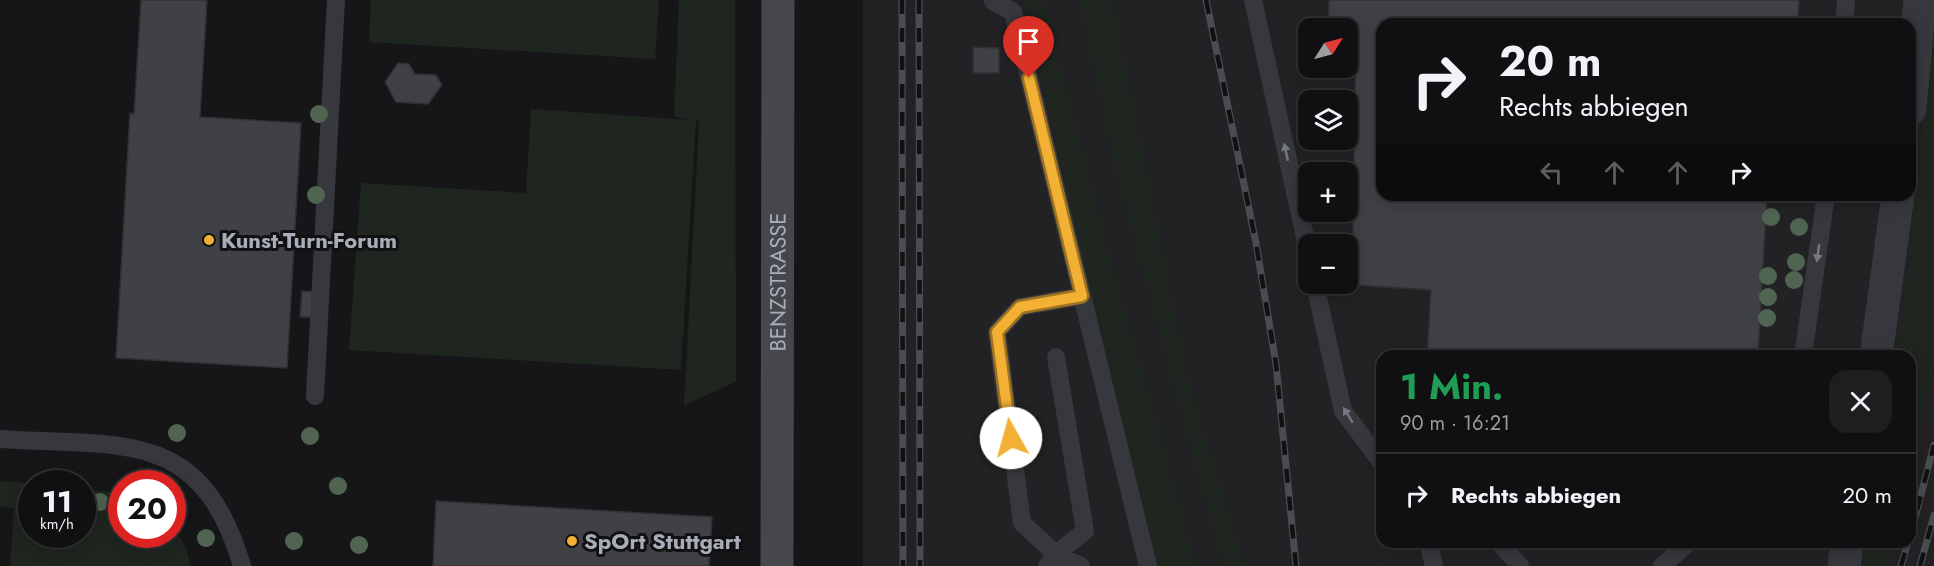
<!DOCTYPE html>
<html lang="de">
<meta charset="utf-8">
<style>
body{margin:0;font-family:Jost,sans-serif;background:#1e1e20;color:#f1f3f6;height:100vh;display:flex;flex-direction:column;font-size:22px;white-space:nowrap}
*{box-sizing:border-box;margin:0}
p{font-size:20px;color:#9c9d9f}
.icon{flex:none;width:33px;height:33px;fill:none;stroke:currentColor;stroke-width:2;stroke-linecap:round;stroke-linejoin:round}
.map{position:relative;flex:1;overflow:hidden}
.side{position:absolute;left:1376px;top:350px;width:540px;height:198px;display:flex;flex-direction:column;background:#101012;border-radius:18px;box-shadow:0 3px 15px #0003,0 0 0 2px #303032}
.side>*{flex:none}
.hud{position:absolute;left:1376px;top:18px;width:540px;height:183px;border-radius:18px;box-shadow:0 3px 15px #0003,0 0 0 2px #303032;background:#101012;color:#f1f3f6;overflow:hidden}
.needle{width:39px;rotate:54deg}
.fabs{position:absolute;left:1298px;top:18px;display:grid;gap:12px}
.fabs a{display:grid;place-items:center;width:60px;height:60px;border-radius:12px;background:#101012;box-shadow:0 3px 15px #0003,0 0 0 2px #303032;font-size:30px}
.speed{position:absolute;left:18px;top:470px;display:flex;gap:12px;font-size:30px;font-weight:700;text-align:center}
.speed>*{display:grid;place-content:center;width:78px;height:78px;border-radius:50%;background:#101012;box-shadow:0 3px 15px #0003,0 0 0 2px #303032;line-height:1}
.speed small{font-size:15px;font-weight:400}
.speed .limit{border:9px solid #d22;background:#fff;color:#111}
.pin{position:absolute;display:grid;place-items:center;width:51px;height:51px;color:#fff;margin:-62px -26px;border-radius:50% 50% 50% 0;rotate:-45deg;box-shadow:0 0 6px #0007}
.pin .icon{rotate:45deg}
.me{position:absolute;width:66px;margin:-33px;rotate:353deg;stroke-linejoin:round;filter:drop-shadow(0 0 4px #0008)}
.turn{display:flex;align-items:center;gap:21px;height:126px;padding:0 24px;font-size:27px}
.turn .icon{width:78px;height:78px;stroke-width:2.5}
.turn b{display:block;font-size:42px;line-height:51px}
.lanes{display:flex;align-items:center;height:57px;padding:0 24px;background:#0003;justify-content:center;gap:30px;direction:ltr}
.lanes .off{opacity:.35}
.round{display:grid;place-items:center;flex:none;width:63px;height:63px;border-radius:18px;background:#1e1e20}
.summary{display:flex;align-items:center;justify-content:space-between;height:102px;padding:0 24px}
h1{font-size:36px;font-weight:700;line-height:45px;color:#1e9e55}
ul{padding:0;list-style:none}
li{display:flex;align-items:center;gap:18px;height:84px;padding:0 24px;border-top:2px solid #303032}
li div{flex:1}
li b{display:block;font-size:22px}
li em{font-style:normal}
.map>svg:first-child{display:block}
.built{fill:#222225;fill-rule:evenodd}
.green{fill:#1e261f}
.building{fill:#404145;stroke:#303034;stroke-width:1.5}
.lines{fill:none;stroke-linecap:round;stroke-linejoin:round}
.lane{stroke:#37383d;stroke-width:18}
.street{stroke:#37383d;stroke-width:33}
.secondary{stroke:#45474d;stroke-width:33}
.rail-casing{stroke:#4a4c52;stroke-width:7}
.rail{stroke:#111113;stroke-width:4.5;stroke-dasharray:14;stroke-linecap:butt}
.tree{fill:#506452}
.oneway{fill:#757881}
.route-casing{stroke:#9d7322;stroke-width:15}
.route{stroke:#f2b134;stroke-width:10}
.poi-dot{fill:#f2b134;stroke:#111113;stroke-width:2}
.labels{text-anchor:middle;dominant-baseline:central;stroke-width:6;stroke-linejoin:round;paint-order:stroke}
.poi-label{font-size:22px;font-weight:bold;fill:#a8adb8;stroke:#111113;text-anchor:start}
.street-label{font-size:22px;fill:#a8adb8;stroke:#111113}
</style>
<div class="map">
<svg width="1934" height="566" viewBox="0 0 1934 566">
<rect width="100%" height="100%" fill="#161618"/>
<path class="built" d="M863,0h1071v566h-1071zM1382,24h528v171h-528zM1308,28h39v40h-39zM1308,100h39v40h-39zM1308,172h39v40h-39zM1308,244h39v40h-39zM1382,356h528v186h-528z"/>
<path class="green" d="M371,0h288l-4,59 -286,-17z
M679,0h56l1,382 -52,23 15,-284 -3,-1 -15,250 -332,-20 12,-167 165,10 5,-84 160,11 -17,-4z
M1025,0h19l59,230 94,336h-39l-79,-320z
M1079,0h34l75,378 57,188h-22l-105,-384z
M1934,0v365l-24,106v-115h-14l11,-68z
M0,481l31,2 1,51h50l1,-46 38,6 1,40h50l1,-10 13,24 5,18h-181l4,-58 -14,-2z
M1867,542h26l-5,24h-26z"/>
<path class="building" d="M141,0h66l-7,117 101,6 -14,245 -171,-10 14,-245 4,1z
M1329,0h470l-1,24h-416v171h385l-9,161h-331l4,-66 -79,-5 4,-251h-9v-6h-19z
M973,47l26,1v25h-26z
M398,63l11,1 6,10 21,1 6,10 -14,19 -32,-2 -11,-20z
M302,291l11,1 -1,25h-12z
M436,501l276,16 -3,49h-276z"/>
<g class="lines">
<path class="lane" d="M1253,0l55,251
M993,1l20,11 135,554
M1844,24l2,-24
M1315,284l28,127 39,52
M1803,356l23,-161
M315,396l21,-396
M0,439c120,8 201,-13 242,127
M1428,542l6,24
M1499,542l21,24
M1047,566l9,-12 29,-23 -29,-174
M1081,566l-25,-12 -34,-31 -25,-191 23,-25 62,-11
M1662,566l27,-24"/>
<path class="street" d="M1910,109l10,-109
M1876,356l22,-161
M1844,566l3,-24"/>
<path class="secondary" id="s1" d="M777,566l1,-566"/>
<g class="rail-casing">
<path id="rail" d="M902,0l1,566
M919,0l1,566
M1206,0l50,243 20,121 20,202
M1910,537l24,-92
M1901,566l7,-24
M1920,566l14,-51"/>
</g>
<use href="#rail" class="rail"/>
</g>
<g class="tree">
<circle cx="319" cy="114" r="9"/>
<circle cx="316" cy="195" r="9"/>
<circle cx="1771" cy="217" r="9"/>
<circle cx="1799" cy="227" r="9"/>
<circle cx="1796" cy="262" r="9"/>
<circle cx="1768" cy="276" r="9"/>
<circle cx="1794" cy="280" r="9"/>
<circle cx="1768" cy="297" r="9"/>
<circle cx="1767" cy="318" r="9"/>
<circle cx="177" cy="433" r="9"/>
<circle cx="310" cy="436" r="9"/>
<circle cx="338" cy="486" r="9"/>
<circle cx="100" cy="502" r="9"/>
<circle cx="206" cy="538" r="9"/>
<circle cx="294" cy="541" r="9"/>
<circle cx="359" cy="545" r="9"/>
</g>
<defs><path id="oneway-solid" d="M-6-.8H1V-3.2L6.5 0L1 3.2V.8H-6Z" transform="scale(1.5)"/></defs>
<g class="oneway">
<use href="#oneway-solid" transform="translate(1286 152) rotate(-102)"/>
<use href="#oneway-solid" transform="translate(1818 253) rotate(98)"/>
<use href="#oneway-solid" transform="translate(1348 415) rotate(-121)"/>
</g>
<g class="lines">
<g class="route-casing">
<path id="route" d="M1011,438l-14,-106 23,-25 62,-11 -53,-218"/>
</g>
<use href="#route" class="route"/>
</g>
<g class="poi-dot">
<circle cx="209" cy="240" r="6"/>
<circle cx="572" cy="541" r="6"/>
</g>
<g class="labels">
<g class="poi-label">
<text x="221" y="240">Kunst-Turn-Forum</text>
<text x="584" y="541">SpOrt Stuttgart</text>
</g>
<g class="street-label">
<text stroke="none"><textPath href="#s1" startOffset="284">BENZSTRASSE</textPath></text>
</g>
</g>
</svg>
<div class="fabs">
<a><svg class="needle" viewBox="-14 -14 28 28"><path d="M0-13l5 13h-10z" fill="#e53935"/><path d="M0 13l5-13h-10z" fill="#9c9d9f"/></svg></a>
<a><svg class="icon" aria-label="layers" viewBox="0 0 24 24"><path d="M12 4l9 5-9 5-9-5zM3 14l9 5 9-5"/></svg></a>
<a>+</a>
<a>−</a>
</div>
<div class="speed"><div>11<small>km/h</small></div><div class="limit">20</div></div>
<div class="pin" style="left:1029px;top:78px;background:#d93025"><svg class="icon" aria-label="arrive" viewBox="0 0 24 24"><path d="M6 21V4h12l-3 4 3 4H6"/></svg></div>
<svg class="me" style="left:1011px;top:438px" viewBox="-20 -20 40 40"><circle r="19" fill="#fff"/><path d="M0-13L10 11 0 6-10 11z" fill="#f2b134"/></svg>
<div class="hud">
<div class="turn"><svg class="icon" aria-label="right" viewBox="0 0 24 24"><path d="M7 20v-9h11M14 6l5 5-5 5"/></svg><div><b>20 m</b>Rechts abbiegen</div></div>
<div class="lanes"><svg class="icon off" aria-label="left" viewBox="0 0 24 24"><path d="M17 20v-9H6M10 6l-5 5 5 5"/></svg><svg class="icon off" aria-label="ahead" viewBox="0 0 24 24"><path d="M12 20V5M6 11l6-6 6 6"/></svg><svg class="icon off" aria-label="ahead" viewBox="0 0 24 24"><path d="M12 20V5M6 11l6-6 6 6"/></svg><svg class="icon" aria-label="right" viewBox="0 0 24 24"><path d="M7 20v-9h11M14 6l5 5-5 5"/></svg></div>
</div>
<section class="side">
<div class="summary"><div><h1>1 Min.</h1><p>90 m · 16:21</p></div><a class="round"><svg class="icon" aria-label="close" viewBox="0 0 24 24"><path d="M6 6l12 12M18 6L6 18"/></svg></a></div>
<ul>
<li><svg class="icon" aria-label="right" viewBox="0 0 24 24"><path d="M7 20v-9h11M14 6l5 5-5 5"/></svg><div><b>Rechts abbiegen</b></div><em>20 m</em></li>
</ul>
</section>
</div>
